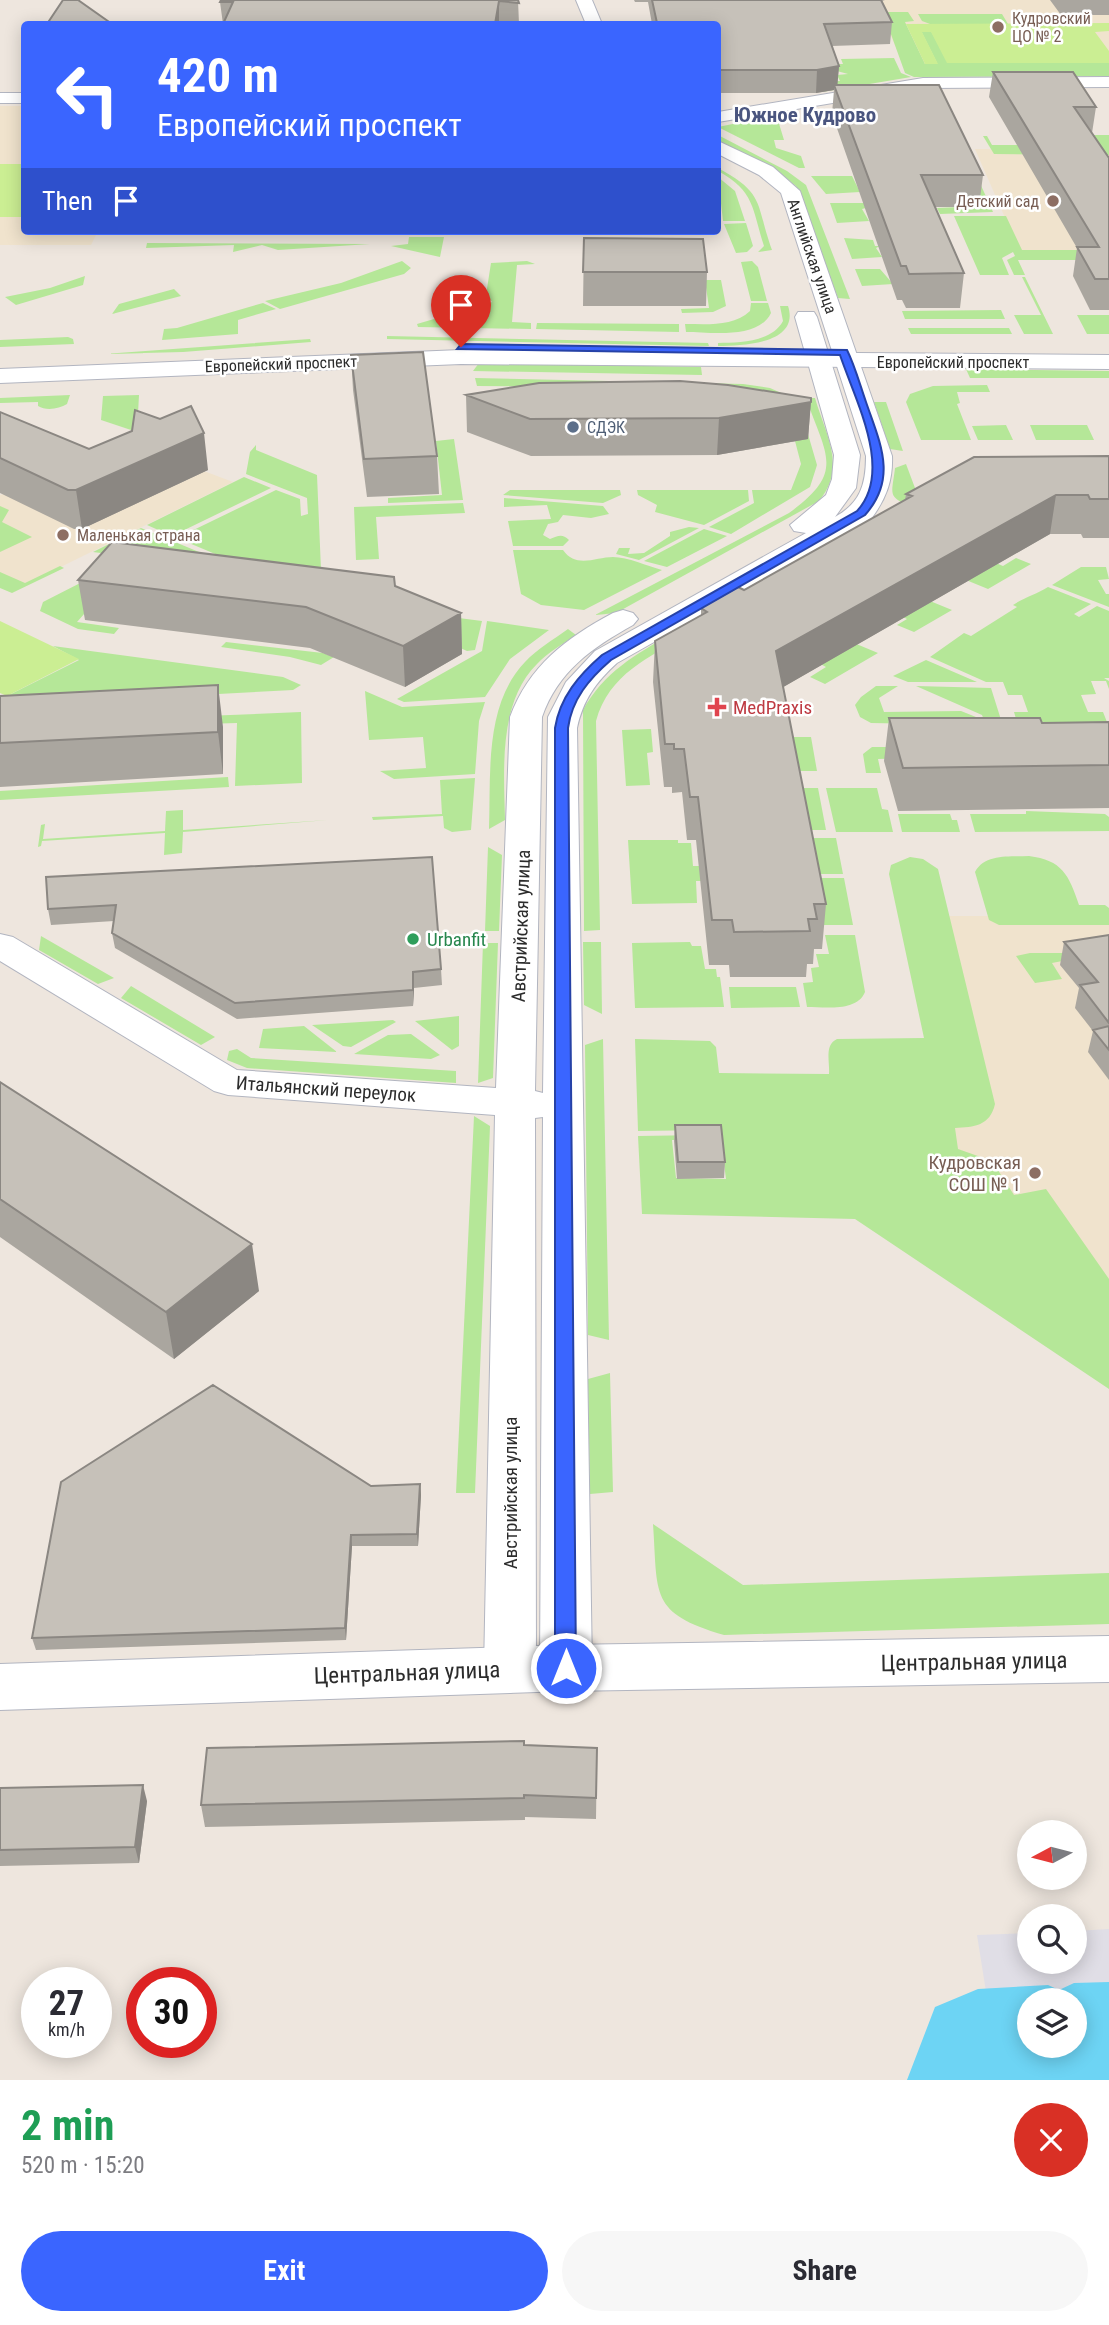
<!DOCTYPE html>
<meta charset="utf-8">
<style>
body{margin:0;font-family:"Roboto Condensed",sans-serif;background:#f7f7f7;color:#2b2b33;height:100vh;display:flex;flex-direction:column;font-size:26px;white-space:nowrap}
*{box-sizing:border-box;margin:0}
p{font-size:23px;color:#7c7c81}
.icon{flex:none;width:38px;height:38px;fill:none;stroke:currentColor;stroke-width:2;stroke-linecap:round;stroke-linejoin:round}
.map{position:relative;height:2080px;overflow:hidden}
.drawer{display:flex;flex-direction:column;background:#fff;flex:1}
.drawer>*{flex:none}
.guide{position:absolute;left:21px;top:21px;width:700px;height:214px;border-radius:7px;box-shadow:0 4px 18px #0003;background:#3a65ff;color:#fff;overflow:hidden}
.needle{width:46px;rotate:263deg}
.controls{position:absolute;left:1017px;top:1820px;display:grid;gap:14px}
.controls a{display:grid;place-items:center;width:70px;height:70px;border-radius:50%;background:#fff;box-shadow:0 4px 18px #0003;font-size:35px}
.speed{position:absolute;left:21px;top:1967px;display:flex;gap:14px;font-size:35px;font-weight:700;text-align:center}
.speed>*{display:grid;place-content:center;width:91px;height:91px;border-radius:50%;background:#fff;box-shadow:0 4px 18px #0003;line-height:1}
.speed small{font-size:18px;font-weight:400}
.speed .limit{border:10px solid #d22;background:#fff;color:#111}
.pin{position:absolute;display:grid;place-items:center;width:60px;height:60px;color:#fff;margin:-72px -30px;border-radius:50% 50% 50% 0;rotate:-45deg;box-shadow:0 0 7px #0007}
.pin .icon{rotate:45deg}
.me{position:absolute;width:77px;margin:-38px;rotate:0deg;stroke-linejoin:round;filter:drop-shadow(0 0 5px #0008)}
.turn{display:flex;align-items:center;gap:24px;height:147px;padding:0 21px;font-size:32px}
.turn .icon{width:91px;height:91px;stroke-width:2.5}
.turn b{display:block;font-size:49px;line-height:60px}
.then{display:flex;align-items:center;height:66px;padding:0 21px;background:#0003;gap:14px;font-size:26px}
.round{display:grid;place-items:center;flex:none;width:74px;height:74px;border-radius:37px;background:#f7f7f7}
.overview{display:flex;align-items:center;justify-content:space-between;height:119px;padding:0 21px}
h1{font-size:42px;font-weight:700;line-height:52px;color:#1e9e55}
.button{display:flex;gap:14px;margin-top:auto;padding:14px 21px}
.button a{flex:1;height:80px;border-radius:42px;background:#3a65ff;color:#fff;font-size:28px;font-weight:700;line-height:80px;text-align:center}
.button a+a{background:#f7f7f7;color:#2b2b33}
.map>svg:first-child{display:block}
.industrial{fill:#e0dee6;fill-rule:evenodd}
.education{fill:#f0e3cd}
.green{fill:#b5e798}
.pitch{fill:#cbee93}
.lines{fill:none;stroke-linecap:round;stroke-linejoin:round}
.river{fill:#6dd4f4;fill-rule:evenodd}
.minor-casing{stroke:#b2b5c0;stroke-width:2}
.tertiary-casing{stroke:#b2b5c0;stroke-width:2}
.minor{fill:#fff;fill-rule:evenodd}
.tertiary{fill:#fff;fill-rule:evenodd}
.wall{fill:#aaa69f}
.shaded-wall{fill:#8b8782}
.building{fill:#c6c1b9;stroke:#8b8782;stroke-width:2}
.route{fill:#3a65ff;stroke:#2642a6;stroke-width:2}
.education-dot{fill:#8d6e63;stroke:#fff;stroke-width:2.5}
.service-dot{fill:#5c6f8a;stroke:#fff;stroke-width:2.5}
.health-dot{fill:#e0444e;stroke:#fff;stroke-width:2.5}
.leisure-dot{fill:#2e9e5b;stroke:#fff;stroke-width:2.5}
.labels{text-anchor:middle;dominant-baseline:central;stroke-width:5;stroke-linejoin:round;paint-order:stroke}
.far-education-label{font-size:16px;fill:#785e54;stroke:#fff;text-anchor:start}
.far-street-label{font-size:16px;fill:#2c2c2c;stroke:#fff}
.far-service-label{font-size:16px;fill:#4e5e75;stroke:#fff;text-anchor:start}
.health-label{font-size:19px;fill:#be3a42;stroke:#fff;text-anchor:start}
.street-label{font-size:19px;fill:#2c2c2c;stroke:#fff}
.leisure-label{font-size:19px;fill:#27864d;stroke:#fff;text-anchor:start}
.education-label{font-size:19px;fill:#785e54;stroke:#fff;text-anchor:end}
.far-district-label{font-size:21px;font-weight:bold;fill:#4a557f;stroke:#fff}
.near-street-label{font-size:23px;fill:#2c2c2c;stroke:#fff}
</style>
<div class="map">
<svg width="1109" height="2080" viewBox="0 0 1109 2080">
<rect width="100%" height="100%" fill="#eee6de"/>
<path class="industrial" d="M1109,1929v151h-109l-23,-145 52,-2v29h45l1,-31zM1029,2000h45v46h-45z"/>
<path class="education" d="M875,0h234v67l-205,-1z
M0,106h24v125h74l-7,14h-91z
M975,149l134,1v102h-89z
M172,459l61,23 -223,110 -10,-5v-92z
M936,916h173v431l-129,-91 -40,-167z"/>
<path class="green" d="M883,12h25l6,9 -9,1 20,42 12,-1 -16,-32h10l17,32h161v13l-195,1 -9,-4z
M918,14h84l6,10h-78l-8,-3z
M894,58l7,15 10,4 -89,15 -1,-11h19l-3,-6 11,-1 -37,-10h32l-2,-5z
M785,113l7,4h-15l7,23h-10l2,8 25,8 4,12h-6l-81,-41z
M718,135l69,36 19,14 44,114 -12,-1 -42,-112 -15,-12 -63,-33z
M1088,135h21v20l-115,-1 -11,-18h4l5,9h61z
M718,168c48,26 37,35 54,82l-14,2 6,-6c-12,-37 -9,-55 -46,-75z
M811,176h41l8,16 -34,2z
M718,177l17,14 10,30h-22z
M979,181l14,31 -53,2 -3,-6 46,-2 -8,-17z
M830,203h34l2,5 -4,1 7,12 -32,2z
M954,216h52l16,34h87v10h-91l7,15h-11l-7,-15 8,-4 -2,-4 -11,6 7,17h-29z
M746,223l7,23 -6,6 -11,1 -12,-29z
M409,237h35l-4,20 -49,-11 17,-2z
M844,238l29,2 2,6h5l-4,2 6,9 -30,2z
M147,243l223,1 -92,6 -16,-5 -29,7 1,-7 -88,3z
M402,261l9,7 -7,6 -124,35 -15,-8 76,-18z
M527,261l8,3 -18,1 -5,57 19,1v6l-113,-2 -1,-3 75,-22 -6,-7 5,-32z
M752,261l6,6 9,34h-16l-10,-39z
M855,269h25l13,15 -31,2z
M85,276l-2,9 -67,20 -11,-8 45,-9z
M1022,277h3l28,57h-29l-10,-19h27z
M705,280h16l5,26 -13,6 -31,1 -1,-4 28,-1z
M174,289l7,7 -69,18 7,-10z
M263,303l13,6 -38,11v14l-76,6 2,-11 13,-1z
M751,303h17l3,10c-13,27 -61,19 -85,19l-1,-8c22,0 48,3 65,-13z
M780,306h8c12,37 -43,40 -70,40v-3c21,0 54,-1 65,-22z
M1001,310l4,9h-100l-3,-8z
M1077,315h32v19h-22z
M537,323l142,1v8l-143,-3z
M908,328h101l3,6h-101z
M387,336l321,7 1,3 -322,-7z
M68,337l5,2 1,5 -74,3v-7z
M310,339l1,3 -128,10 -79,2z
M479,363l222,4 1,8 -229,-4z
M966,369l143,2v7h-139z
M475,378l268,6 27,4 18,8 -71,-9 -240,-1z
M987,385l3,7h-33l3,11 -3,1 14,36h-50l-15,-38 4,-8 23,-8z
M70,395l-3,9c-8,5 -21,7 -29,2v-4l-38,1v-5z
M139,395l-2,37 -36,-12 2,-24z
M806,398h9c11,38 32,69 4,103l-203,112 -21,2 194,-102c57,-41 37,-57 17,-115z
M874,402h12l17,49 -13,-2z
M803,417l14,48 -7,22 -79,47 -22,-7 45,-24 -2,-13h39l10,-26 -12,-46z
M1006,425l7,15h-35l-6,-14z
M1030,425h57l7,15h-58z
M454,439l9,61 -75,3v-5l54,-3 -6,-54z
M256,445v5l61,25 4,95 -24,8 -204,-26 48,-24 75,31 4,-3 -43,-18 99,-48 24,9 1,17 7,-2 -1,-16 -61,-24 4,-22z
M906,464l15,40 -7,3c-28,-10 -22,-12 -19,-39z
M244,477l27,11 -99,48 -25,-11z
M510,490h110l1,5 -18,8 -100,-8z
M637,490h111l1,11 -45,24 -49,-13 2,-7 -19,-10z
M504,498l99,8 6,8 -18,4 -28,-3 -5,7 -10,2 -5,11 7,4c8,-3 12,-6 19,1l-6,6h-50l-5,-25 43,-2 -4,-14 -43,2z
M463,503l2,10 -89,4 3,42 -23,1 -2,-53z
M0,506l9,4 -7,12 30,15 -32,15z
M689,527l10,1 -60,32 -23,-6 3,-6h11l-2,6 16,-1 26,-17v-4z
M704,529l23,7 -60,31 -23,-6z
M513,550h50c13,19 33,7 50,7 15,0 34,9 49,13l-78,40 -43,-5 -20,-11z
M1016,558l15,6 -43,25 -22,-9 25,-19 12,5z
M60,566l4,2 -52,25 -12,-5v-16l25,11z
M1081,567h25l3,12 -11,1 8,14h3v13l-57,-22z
M92,577l23,2 -38,43 42,6 -5,6 -36,-5 -38,-18 3,-9z
M1048,587l43,17 -17,10 5,3 18,-11 12,5v67h-5l5,3v8l-3,-8h-15l5,13 -15,1 7,17h15l4,10h-90l-3,-10h14l-6,-17h-14l-5,-13h-17l-56,-25 34,-24 7,3 46,-29 -4,-2c12,-8 24,-11 35,-18z
M930,601l22,9 -38,22 -17,-7 10,-6 -4,-2z
M397,610l85,11 -7,29 -8,1 -11,-5z
M487,621l62,9 -39,29 -25,38 -81,5 -7,-3 85,-48z
M568,629l8,6c-13,9 -28,17 -39,29 -39,39 -33,106 -32,156l-16,9c2,-55 -5,-124 36,-167 12,-13 28,-22 43,-33z
M671,634l17,1c-39,22 -79,39 -92,86l4,209 -16,1 -1,-221c21,-38 52,-55 88,-76z
M226,642l97,11 11,4 -13,8 -31,-8 -69,-10z
M854,643l24,10 -53,31 -15,-7 16,-10 -11,-6z
M53,646l230,31 18,8 -8,5 -150,8 -136,-2 72,-36z
M926,660l51,22h-69l-15,-6z
M876,686h22l-19,12 5,14 77,-1 15,6 3,8 -108,-2 -11,-6 -5,-12 6,-8z
M916,686l75,2 11,35 -16,2 -4,-10z
M365,691l37,16 83,-5 -6,19 -4,53 -81,5 -14,-8 46,-3 -3,-31 -54,3z
M301,712l1,71 -67,3 2,-63 -33,1 1,-8z
M651,729l2,23 -6,1 3,32 -24,1 -4,-56z
M789,737h22l6,34h-22z
M872,747h46l-8,11 -32,1 3,14h-15l-3,-19z
M228,777l1,10 -229,13v-9z
M475,778l-4,52 -19,2 -8,-4 -1,-12 -70,4 -1,-3 70,-3 -2,-34z
M799,788h19l8,42h-20z
M826,788h51l5,21 6,1 5,22h-57z
M183,810v20l145,-10 -145,12 -1,21 -18,2 1,-22 -123,8 -1,5 -3,1 3,-22 4,-1 -2,15 122,-8 1,-20z
M1026,811l79,3 4,3v14l-134,1 -5,-18h56z
M898,814h52l2,6h5l3,12h-58z
M808,838h28l7,36h-29z
M628,840h50v3h13l2,23h17l1,15h-15l1,22 -65,1z
M488,847l14,8 -3,76h-14z
M1029,856c33,4 40,19 50,49h26l4,3v17h-110l-10,-5 -14,-48c10,-19 36,-15 54,-16z
M910,857l13,2 15,10 57,235c-5,22 -21,23 -40,24l3,21 34,12 22,34 32,-6 63,90v110l-254,-170 -213,-5 -4,-78 66,-1v5h-32l4,38 50,1 -5,-39 -8,-10 -75,1 -3,-92 75,2 6,6 3,26 110,1c1,-12 -5,-29 8,-35l87,-1 -35,-164 2,-9z
M815,878h29l9,47h-30z
M825,935h30l10,57c-8,20 -40,15 -58,15l-4,-24 10,-1 -2,-14 8,-1 -3,-13h13z
M41,936l73,42 -16,6 -59,-34z
M583,942h18l1,72 -18,-9z
M690,942l2,4h9l4,23h11l1,8h3l4,30 -89,1 -3,-65z
M483,943h15l-5,135 -15,5z
M1030,953h73l-51,10 10,16 -27,4 -19,-27z
M131,986l84,51 -14,8 -80,-47z
M729,987h67l4,20 -69,1z
M459,1016v30l-7,4 -37,-29z
M393,1020l3,2 -45,25 -8,-1 -31,-21z
M304,1026l33,26 -78,-4 4,-19z
M411,1034l29,21 -9,4 -77,-5 34,-19z
M603,1039l6,301 -21,-5 -3,-290z
M237,1049l14,9 205,13v12l-209,-15 -20,-8 2,-9z
M474,1116l16,10 -15,367h-19z
M610,1373l3,119 -23,2 -2,-115z
M653,1524l90,61 366,-12v51l-385,11c-75,-22 -66,-40 -71,-111z"/>
<path class="pitch" d="M1109,23v8l-14,1 14,19v12h-162l-16,-31h-9l16,32h-13l-19,-40z
M0,164h24v53h-24z
M0,621l79,38 -72,37 -7,-3z"/>
<g class="lines">
<path class="river" d="M1109,1982v98h-202l28,-73 43,-18 70,-4 11,5 15,-7zM1029,2000h45v46h-45z"/>
<g class="minor-casing">
<path id="minor" d="M576,0h16l10,24h-16z
M1109,77v10l-186,1 -205,34v-10l205,-34z
M0,93h24v10h-24z
M718,141l55,26 27,24 92,265c1,25 -6,43 -21,63l-254,144c-21,19 -34,37 -40,65l15,940 -8,16 -18,7 -18,-7 -8,-16 3,-551 -8,1 1,552 -8,16 -18,7 -18,-7 -8,-16 11,-555 -267,-20 -14,-4 -214,-130v-27l13,3 224,133 259,18 14,-371c19,-51 56,-79 103,-104l10,-3 10,3 5,6 -5,6c-41,23 -75,46 -91,92l-7,374 8,2 5,-376 18,-35 29,-31 211,-118 -12,-2 -4,-6 36,-30 6,-16 2,-24 -39,-138 3,-5h16l3,5 43,138 -4,33 -21,29c25,-14 31,-32 31,-61l-85,-263 -22,-18 -41,-21z"/>
</g>
<g class="tertiary-casing">
<path id="tertiary" d="M461,350l648,5v14l-648,-5 -461,19v-14z
M1109,1636v46l-543,9 -566,19v-46l566,-19z"/>
</g>
<use href="#minor" class="minor"/>
<use href="#tertiary" class="tertiary"/>
</g>
<path class="wall" d="M518,0l1,24h-296l-3,-22z
M634,0h251l-3,1 10,21 -2,22 -58,2 7,20 -2,19 146,90 -4,32h-44l29,66 -4,35h-54l-4,-8h-5l-65,-186 2,-24 -18,3h-98v-69h-66l-4,-22h-13z
M1050,0h59v15h-48z
M993,72l103,35 -4,26 17,25v152h-19l-17,-34 4,-28 -88,-151z
M584,238l123,34 -1,34h-123z
M351,355l86,101 2,38 -72,3 -14,-107z
M466,395l345,3 -3,41 -91,16 -186,1 -64,-24z
M0,412l89,37 119,21 -126,59h-8l-74,-36z
M1109,456v82h-26l-2,-4h-31l-267,153 43,217 -4,45h-8l-1,15h-6l-1,13h-76l-1,-12h-20l-13,-125h-9l-5,-48 -10,1v-6h-8l-11,-105 2,-41 46,-26v-7l43,-18 161,-90 1,-6z
M78,580l317,6 66,27 1,41 -57,33 -95,-39 -225,-28z
M0,696l223,31v47l-223,13z
M889,718l153,5 67,-1v86l-211,3 -14,-50z
M46,877l395,92 1,16 -28,3 -1,18 -176,13 -122,-71 -3,-15 2,-12 -63,4 -3,-16z
M1109,935v145l-21,-28 5,-21 -18,-23 4,-20 -19,-23 4,-23z
M0,1082l259,209 -85,68 -174,-122z
M675,1125l50,37 -1,16 -47,1 -3,-38z
M420,1484l1,11 -3,51h-66l-6,94 -310,10 -4,-12 339,-152z
M524,1745l73,3 -1,71 -71,-2v3l-320,7 -4,-22z
M0,1788l147,13 -8,62 -139,3z"/>
<path class="shaded-wall" d="M499,1v23h-4z
M839,66l-2,24 -3,-5v5l-18,3 1,-23z
M811,402l-3,37 -91,16 2,-37z
M204,433l4,37 -126,59 -6,-39z
M1056,495l-6,39 -277,159 3,-42z
M461,613l1,41 -57,33 -2,-41z
M218,685l5,42v47l-5,-42z
M413,972l1,16 -1,18z
M252,1244l7,47 -85,68 -8,-47z
M420,1484l1,11 -3,51 -1,-12z
M351,1535l1,11 -6,94 -1,-12z
M143,1785l4,16 -8,62 -4,-16z"/>
<path class="building" d="M63,0h15l34,24h-65z
M221,0h297l1,3 -20,-2 -4,23h-272l10,-22h-13z
M652,0h229l11,22 -68,2 15,42 -22,4h-99v-46h-45v-1h-16z
M993,72h80l23,35h-22l35,51v121h-14l-18,-32h22z
M834,85h105l44,90h-62l43,98 -55,1 -3,-8h-5z
M584,238l119,1 4,33h-124z
M423,352l14,104 -73,3 -13,-104z
M680,381l48,4 83,13v4l-92,16 -189,1 -64,-24 73,-12z
M191,406l13,27 -128,57h-8l-68,-32v-46l89,37 43,-18 3,-21 25,9z
M1109,456v43h-19l-2,-4h-32l-280,156 50,253h-12l3,15h-9l2,12 -76,1 -2,-12h-20l-14,-123h-8l-6,-48h-10v-5h-9l-10,-103 52,-29 -6,-4 37,-21 6,3 168,-94 -6,-2 68,-37z
M112,542l282,35 1,9 66,27 -58,33 -97,-39 -228,-27z
M218,685v47l-218,11v-47z
M889,718h151l2,5 67,-1v43l-206,3z
M432,857l9,112 -28,3v18l-178,13 -123,-70 4,-28 -68,4 -2,-32z
M1109,935v88l-29,-38 18,-3 -34,-40z
M1109,1026v24l-16,-20z
M0,1082l252,162 -86,68 -166,-113z
M675,1125h46l4,37h-47z
M213,1385l158,101 49,-2 -3,50 -66,1 -6,93 -313,10 29,-156z
M524,1741v4l73,3 -1,50 -72,-3v3l-323,7 6,-57z
M143,1785l-8,62 -135,3v-62z"/>
<path class="route" d="M461,344l386,6c8,16 13,35 19,52 14,41 32,76 -1,113l-254,145c-22,19 -39,39 -43,68l8,940 -3,7 -7,3 -8,-3 -3,-7v-940c5,-31 24,-53 47,-73l255,-144c37,-40 -2,-111 -17,-156l-383,-6z"/>
<g class="education-dot">
<circle cx="998" cy="27" r="7"/>
<circle cx="1053" cy="201" r="7"/>
<circle cx="63" cy="535" r="7"/>
<circle cx="1035" cy="1173" r="7"/>
</g>
<circle class="service-dot" cx="573" cy="427" r="7"/>
<path class="health-dot" d="M713.5 696.5h7v7h7v7h-7v7h-7v-7h-7v-7h7z"/>
<circle class="leisure-dot" cx="413" cy="939" r="7"/>
<g class="labels">
<g class="far-education-label">
<text x="1012" y="18">Кудровский<tspan x="1012" dy="18">ЦО № 2</tspan></text>
<text x="1039" y="201" text-anchor="end">Детский сад</text>
<text x="77" y="535">Маленькая страна</text>
</g>
<g class="far-street-label">
<text transform="translate(812 256) rotate(71)">Английская улица</text>
<text x="953" y="362">Европейский проспект</text>
<text transform="translate(281 364) rotate(-2)">Европейский проспект</text>
</g>
<g class="far-service-label">
<text x="587" y="427">СДЭК</text>
</g>
<g class="health-label">
<text x="733" y="707">MedPraxis</text>
</g>
<g class="street-label">
<text transform="translate(521 926) rotate(-88)">Австрийская улица</text>
<text transform="translate(326 1089) rotate(4)">Итальянский переулок</text>
<text transform="translate(510 1493) rotate(-90)">Австрийская улица</text>
</g>
<g class="leisure-label">
<text x="427" y="939">Urbanfit</text>
</g>
<g class="education-label">
<text x="1021" y="1162">Кудровская<tspan x="1021" dy="22">СОШ № 1</tspan></text>
</g>
<g class="far-district-label">
<text x="805" y="115">Южное Кудрово</text>
</g>
<g class="near-street-label">
<text transform="translate(974 1662) rotate(-1)">Центральная улица</text>
<text transform="translate(407 1673) rotate(-2)">Центральная улица</text>
</g>
</g>
</svg>
<div class="controls">
<a><svg class="needle" viewBox="-14 -14 28 28"><path d="M0-13l5 13h-10z" fill="#e53935"/><path d="M0 13l5-13h-10z" fill="#7c7c81"/></svg></a>
<a><svg class="icon" aria-label="search" viewBox="0 0 24 24"><circle cx="10" cy="10" r="6"/><path d="M15 15l6 6"/></svg></a>
<a><svg class="icon" aria-label="layers" viewBox="0 0 24 24"><path d="M12 4l9 5-9 5-9-5zM3 14l9 5 9-5"/></svg></a>
</div>
<div class="speed"><div>27<small>km/h</small></div><div class="limit">30</div></div>
<div class="pin" style="left:461px;top:347px;background:#d93025"><svg class="icon" aria-label="arrive" viewBox="0 0 24 24"><path d="M6 21V4h12l-3 4 3 4H6"/></svg></div>
<svg class="me" style="left:566px;top:1668px" viewBox="-20 -20 40 40"><circle r="17" fill="#3a65ff" stroke="#fff" stroke-width="3"/><path d="M0-11L8 9 0 5-8 9z" fill="#fff"/></svg>
<div class="guide">
<div class="turn"><svg class="icon" aria-label="left" viewBox="0 0 24 24"><path d="M17 20v-9H6M10 6l-5 5 5 5"/></svg><div><b>420 m</b>Европейский проспект</div></div>
<div class="then">Then<svg class="icon" aria-label="arrive" viewBox="0 0 24 24"><path d="M6 21V4h12l-3 4 3 4H6"/></svg></div>
</div>
</div>
<section class="drawer">
<div class="overview"><div><h1>2 min</h1><p>520 m · 15:20</p></div><a class="round" style="background:#d93025;color:#fff"><svg class="icon" aria-label="close" viewBox="0 0 24 24"><path d="M6 6l12 12M18 6L6 18"/></svg></a></div>
<div class="button"><a>Exit</a><a>Share</a></div>
</section>
